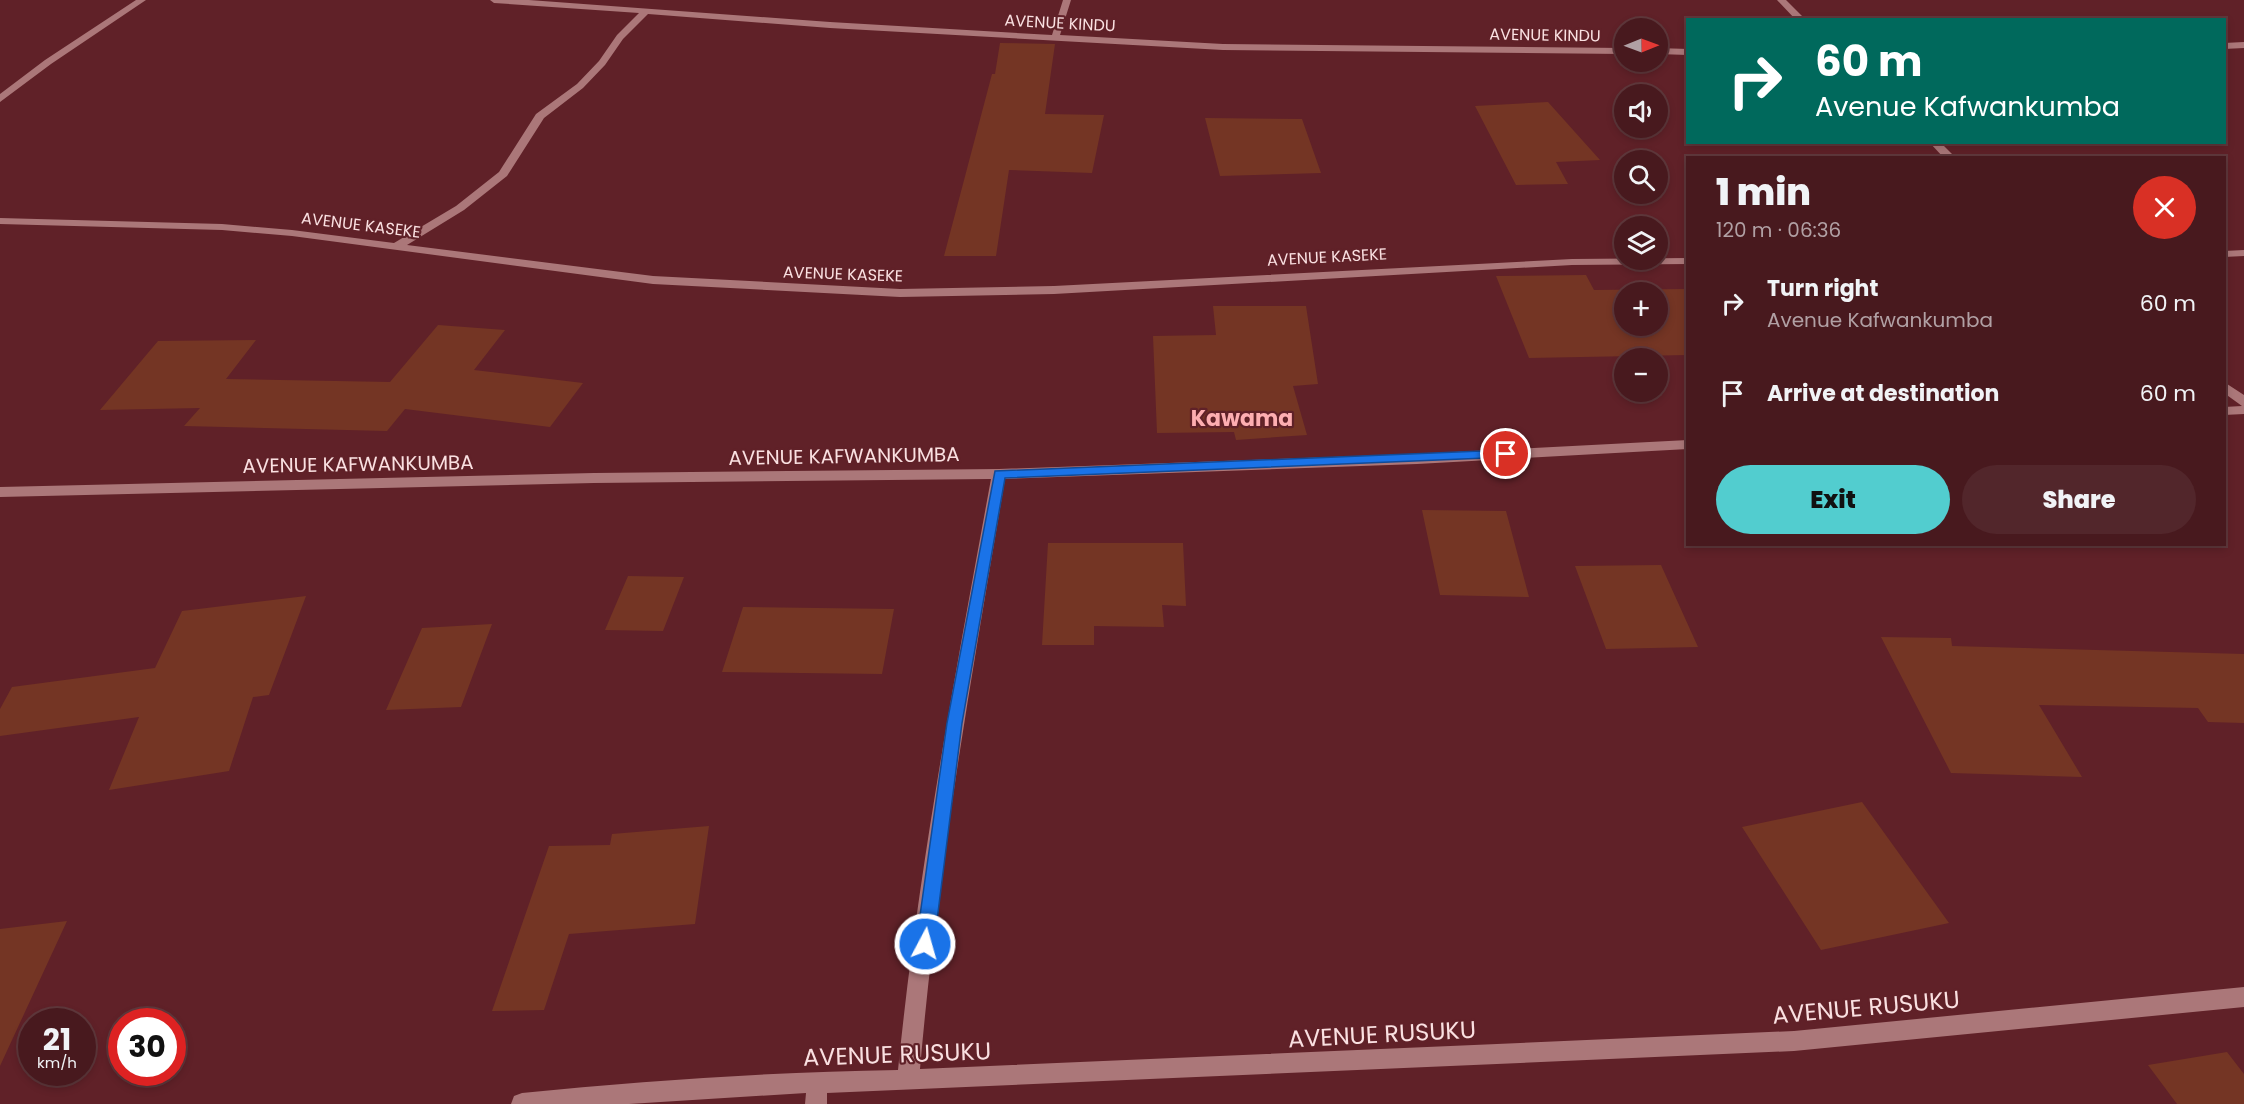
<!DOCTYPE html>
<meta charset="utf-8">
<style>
body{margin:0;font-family:Poppins,sans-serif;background:#52262b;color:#f1f3f6;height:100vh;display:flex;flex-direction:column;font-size:22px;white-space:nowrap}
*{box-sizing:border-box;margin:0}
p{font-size:20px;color:#b1a0a4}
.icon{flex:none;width:33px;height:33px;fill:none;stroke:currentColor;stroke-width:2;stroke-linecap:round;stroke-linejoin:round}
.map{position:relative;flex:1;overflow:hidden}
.sheet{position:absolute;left:1686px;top:156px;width:540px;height:390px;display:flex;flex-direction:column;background:#48191e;border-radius:0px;box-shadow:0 3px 9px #0003,0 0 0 2px #60383c}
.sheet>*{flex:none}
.banner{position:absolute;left:1686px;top:18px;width:540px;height:126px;border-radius:0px;box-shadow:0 3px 9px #0003,0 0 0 2px #60383c;background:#00695c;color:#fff;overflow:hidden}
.needle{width:39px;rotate:89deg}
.controls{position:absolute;left:1614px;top:18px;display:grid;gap:12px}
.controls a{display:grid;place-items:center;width:54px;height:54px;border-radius:50%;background:#48191e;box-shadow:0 3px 9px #0003,0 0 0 2px #60383c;font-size:30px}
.speed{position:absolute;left:18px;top:1008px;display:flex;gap:12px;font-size:30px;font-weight:700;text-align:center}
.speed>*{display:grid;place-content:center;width:78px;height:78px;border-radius:50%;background:#48191e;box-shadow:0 3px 9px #0003,0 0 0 2px #60383c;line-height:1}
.speed small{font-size:15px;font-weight:400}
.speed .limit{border:9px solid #d22;background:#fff;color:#111}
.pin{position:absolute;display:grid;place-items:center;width:51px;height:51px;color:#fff;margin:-26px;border:3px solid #fff;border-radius:50%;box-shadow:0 2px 6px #0007}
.me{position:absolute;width:66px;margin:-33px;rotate:6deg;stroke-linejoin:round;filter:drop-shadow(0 0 4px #0008)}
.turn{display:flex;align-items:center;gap:21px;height:126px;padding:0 30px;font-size:27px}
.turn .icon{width:78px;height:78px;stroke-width:2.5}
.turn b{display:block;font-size:42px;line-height:51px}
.round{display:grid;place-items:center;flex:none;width:63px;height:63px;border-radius:32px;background:#52262b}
.head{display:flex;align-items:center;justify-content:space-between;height:102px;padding:0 30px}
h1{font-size:36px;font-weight:800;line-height:45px}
.primary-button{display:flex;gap:12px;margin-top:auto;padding:12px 30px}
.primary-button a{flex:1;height:69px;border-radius:36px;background:#52cdcf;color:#111;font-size:24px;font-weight:800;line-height:69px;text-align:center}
.primary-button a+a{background:#52262b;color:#f1f3f6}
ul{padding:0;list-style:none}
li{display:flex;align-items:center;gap:18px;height:90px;padding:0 30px}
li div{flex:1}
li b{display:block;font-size:22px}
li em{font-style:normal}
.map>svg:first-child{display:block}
.building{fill:#743524;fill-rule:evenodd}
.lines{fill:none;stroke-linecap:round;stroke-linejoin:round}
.minor{fill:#ab7779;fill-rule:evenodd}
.route{fill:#1a73e8;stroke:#114b97;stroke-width:1.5}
.labels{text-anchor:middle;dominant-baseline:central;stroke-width:4.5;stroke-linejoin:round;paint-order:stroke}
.far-street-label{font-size:16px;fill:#fae0e1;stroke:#602128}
.street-label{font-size:20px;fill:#fae0e1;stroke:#602128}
.quarter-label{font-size:22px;font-weight:bold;fill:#fdaeb1;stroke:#602128}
.near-street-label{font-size:24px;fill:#fae0e1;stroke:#602128}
</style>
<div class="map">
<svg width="2244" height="1104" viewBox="0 0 2244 1104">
<rect width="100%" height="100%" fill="#602128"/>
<path class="building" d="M1000,43l55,1 -10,70 59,1 -12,58 -83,-3 -13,86h-52l48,-182h3z
M1548,102l52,58 -44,2 12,22 -52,1 -41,-79z
M1205,118l97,1 19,54 -101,3z
M1586,275l8,15 94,-1v66l-159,3 -33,-82zM1624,292h34v34h-34z
M1213,306h93l12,78 -25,2 14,49 -71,5 -2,-8 -77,1 -4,-97 63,-1z
M438,325l67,5 -31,40 109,13 -33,44 -145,-18 -18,22 -203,-5 16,-18 -100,2 58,-69 98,-1 -30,39 164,3z
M1422,510l84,1 23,86 -89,-2z
M1048,543h135l3,63 -24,-1 2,22 -70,-1v19h-52z
M1661,565l37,82 -92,2 -31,-83z
M628,576l56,1 -21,54 -58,-1z
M306,596l-37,99 -16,2 -24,74 -120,19 30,-73 -139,19v-27l12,-22 143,-19 27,-57z
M743,607l151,2 -12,65 -160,-2z
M492,624l-31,83 -75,3 36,-82z
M1881,637l70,1 1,8 292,8v69l-36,-1 -10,-14 -159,-3 43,72 -131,-4z
M1862,802l87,121 -128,27 -79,-123z
M709,826l-14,98 -126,10 -25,76 -52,1 57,-165 61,-1 2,-11z
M67,921l-67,145v-137z
M2227,1052l17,22v30h-67l-29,-39z"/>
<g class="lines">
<path class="minor" d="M136,0h10l-95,64 -51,38v-8l45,-34z
M490,0h39l301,22 222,13 11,-35h8l-11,35 163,9 401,4v6l-401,-4 -393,-22 -182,-14 -25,25 -18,26 -22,23 -39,30 -37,58 -43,34 -57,35 246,31 247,13 154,-3 518,-27 116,-1v6l-116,1 -518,29 -154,3 -247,-13 -361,-48 -70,-6 -222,-6v-6l222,6 70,6 102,13 62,-37 43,-34 37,-58 41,-30 22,-23 18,-26 22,-22 -145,-10z
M1777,0h9l20,20h-10z
M2244,42v6l-20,1v-6z
M1658,48l30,1v6l-30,-1z
M1929,142h11l16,16h-12z
M2244,250v6l-20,1v-6z
M2224,382l20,13v19l-20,1v-8l18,-1 -18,-13z
M1688,440v9l-271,15 -412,15c-33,195 -68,392 -85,590l874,-38 450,-44v20l-450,44 -967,42v11h-22l1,-11 -177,11h-118l3,-8 8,-3c125,-13 251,-21 376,-23 20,-199 57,-395 93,-591l-397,4 -594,14v-10l594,-14 405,-4 418,-15z"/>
</g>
<path class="route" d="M1506,450l4,1 2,3 -2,3 -505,21 -43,245 -28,221 -2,6 -7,3 -6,-3 -3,-6 31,-221 48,-252z"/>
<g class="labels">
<g class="far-street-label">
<text transform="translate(1060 23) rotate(3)">AVENUE KINDU</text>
<text transform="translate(1545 35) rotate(1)">AVENUE KINDU</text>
<text transform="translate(361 225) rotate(7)">AVENUE KASEKE</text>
<text transform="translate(1327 257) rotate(-3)">AVENUE KASEKE</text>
<text transform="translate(843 274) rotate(2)">AVENUE KASEKE</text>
</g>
<g class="street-label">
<text transform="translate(844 456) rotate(-1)">AVENUE KAFWANKUMBA</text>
<text transform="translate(358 464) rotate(-1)">AVENUE KAFWANKUMBA</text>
</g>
<g class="quarter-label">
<text x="1242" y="418">Kawama</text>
</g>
<g class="near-street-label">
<text transform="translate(1866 1007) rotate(-5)">AVENUE RUSUKU</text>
<text transform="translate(1382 1034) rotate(-3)">AVENUE RUSUKU</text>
<text transform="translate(897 1054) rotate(-2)">AVENUE RUSUKU</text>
</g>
</g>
</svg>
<div class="controls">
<a><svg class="needle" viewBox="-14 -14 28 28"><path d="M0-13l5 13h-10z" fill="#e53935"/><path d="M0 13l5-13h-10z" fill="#b1a0a4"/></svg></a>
<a><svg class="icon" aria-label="sound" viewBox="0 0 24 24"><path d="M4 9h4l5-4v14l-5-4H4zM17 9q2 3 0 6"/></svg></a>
<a><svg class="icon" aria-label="search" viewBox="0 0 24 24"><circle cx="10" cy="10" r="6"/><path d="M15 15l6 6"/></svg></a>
<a><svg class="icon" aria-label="layers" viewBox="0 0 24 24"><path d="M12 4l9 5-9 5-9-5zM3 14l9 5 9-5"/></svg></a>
<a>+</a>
<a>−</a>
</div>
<div class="speed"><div>21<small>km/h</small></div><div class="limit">30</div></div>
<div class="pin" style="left:1506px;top:454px;background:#d93025"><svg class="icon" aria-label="arrive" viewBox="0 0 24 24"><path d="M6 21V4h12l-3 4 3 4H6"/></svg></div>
<svg class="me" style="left:925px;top:944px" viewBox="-20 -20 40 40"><circle r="17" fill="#1a73e8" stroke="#fff" stroke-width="3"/><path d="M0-11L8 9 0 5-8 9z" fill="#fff"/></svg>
<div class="banner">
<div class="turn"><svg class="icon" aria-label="right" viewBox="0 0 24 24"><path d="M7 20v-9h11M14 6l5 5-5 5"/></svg><div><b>60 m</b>Avenue Kafwankumba</div></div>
</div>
<section class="sheet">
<div class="head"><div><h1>1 min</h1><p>120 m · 06:36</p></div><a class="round" style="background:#d93025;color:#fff"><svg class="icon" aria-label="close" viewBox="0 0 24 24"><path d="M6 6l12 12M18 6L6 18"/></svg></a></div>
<ul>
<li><svg class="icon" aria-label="right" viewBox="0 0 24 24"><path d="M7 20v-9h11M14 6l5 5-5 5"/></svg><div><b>Turn right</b><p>Avenue Kafwankumba</p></div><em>60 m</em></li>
<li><svg class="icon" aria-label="arrive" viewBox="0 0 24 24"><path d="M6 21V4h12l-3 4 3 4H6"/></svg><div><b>Arrive at destination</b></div><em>60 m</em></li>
</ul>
<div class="primary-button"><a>Exit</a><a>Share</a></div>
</section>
</div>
